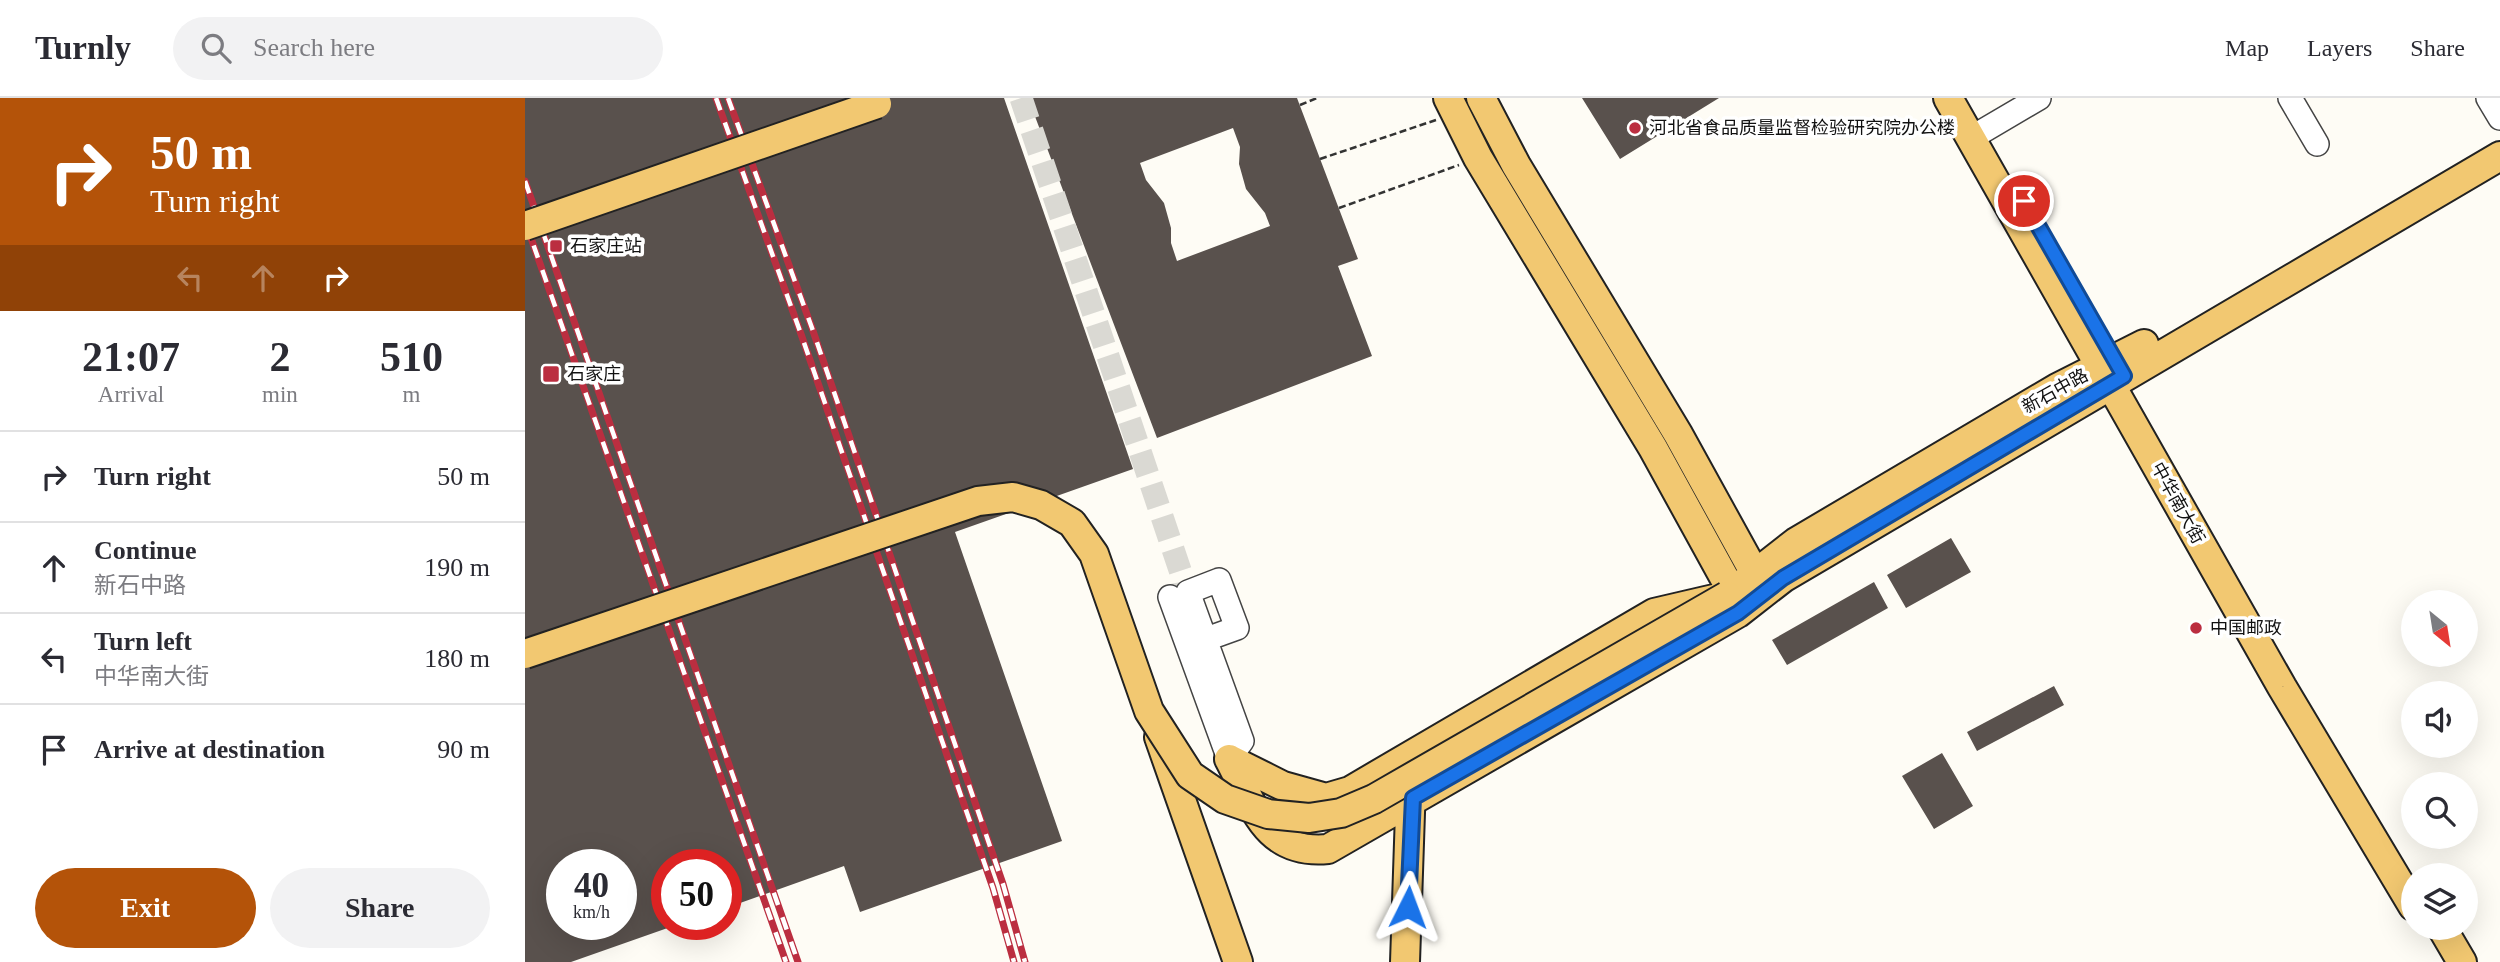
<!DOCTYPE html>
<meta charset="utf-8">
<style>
body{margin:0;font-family:"Times New Roman","Noto Sans SC",serif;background:#f2f2f3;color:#2b2b33;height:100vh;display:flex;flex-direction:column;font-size:26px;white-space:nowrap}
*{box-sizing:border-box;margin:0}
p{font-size:23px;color:#7c7c81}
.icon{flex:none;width:38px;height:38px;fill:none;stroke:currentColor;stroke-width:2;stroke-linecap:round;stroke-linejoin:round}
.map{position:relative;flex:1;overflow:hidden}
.panel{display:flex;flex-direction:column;background:#fff;width:525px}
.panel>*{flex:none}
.top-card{background:#b45309;color:#fff;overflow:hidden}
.needle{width:46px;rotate:150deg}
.tools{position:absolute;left:1876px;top:492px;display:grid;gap:14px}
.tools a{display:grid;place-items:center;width:77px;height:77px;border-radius:50%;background:#fff;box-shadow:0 7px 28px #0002;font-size:35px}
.speed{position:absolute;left:21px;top:751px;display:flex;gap:14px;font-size:35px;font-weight:700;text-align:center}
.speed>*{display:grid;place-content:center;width:91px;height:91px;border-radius:50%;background:#fff;box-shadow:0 7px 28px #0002;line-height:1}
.speed small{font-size:18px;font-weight:400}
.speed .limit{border:10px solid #d22;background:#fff;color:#111}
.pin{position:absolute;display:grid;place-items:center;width:60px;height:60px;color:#fff;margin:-30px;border:4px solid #fff;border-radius:50%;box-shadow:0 2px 7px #0007}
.me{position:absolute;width:77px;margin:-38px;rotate:3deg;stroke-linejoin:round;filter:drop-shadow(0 0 5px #0008)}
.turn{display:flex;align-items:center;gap:24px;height:147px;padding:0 35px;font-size:32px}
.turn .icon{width:91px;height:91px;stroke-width:2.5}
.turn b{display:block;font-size:49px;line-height:60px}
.lanes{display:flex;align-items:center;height:66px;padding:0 35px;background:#0003;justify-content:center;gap:35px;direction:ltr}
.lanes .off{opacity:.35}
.eta{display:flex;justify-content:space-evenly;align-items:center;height:119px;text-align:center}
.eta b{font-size:42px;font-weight:700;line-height:49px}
.cta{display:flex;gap:14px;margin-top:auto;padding:14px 35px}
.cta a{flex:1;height:80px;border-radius:42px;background:#b45309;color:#fff;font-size:28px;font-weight:700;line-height:80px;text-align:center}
.cta a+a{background:#f2f2f3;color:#2b2b33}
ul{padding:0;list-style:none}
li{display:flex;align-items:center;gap:21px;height:91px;padding:0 35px;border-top:2px solid #e1e1e2}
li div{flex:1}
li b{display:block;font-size:26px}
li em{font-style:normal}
header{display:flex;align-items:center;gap:42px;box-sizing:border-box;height:98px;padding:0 35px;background:#fff;border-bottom:2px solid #e1e1e2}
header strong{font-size:33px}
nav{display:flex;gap:38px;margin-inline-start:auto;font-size:24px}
.search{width:490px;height:63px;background:#f2f2f3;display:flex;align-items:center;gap:18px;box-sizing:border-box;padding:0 24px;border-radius:38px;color:#7c7c81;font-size:26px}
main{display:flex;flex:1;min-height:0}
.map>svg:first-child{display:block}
.building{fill:#59514d;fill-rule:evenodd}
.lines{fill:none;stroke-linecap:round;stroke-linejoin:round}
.minor-tunnel{stroke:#dad9d3;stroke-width:23;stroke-dasharray:23 11;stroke-linecap:butt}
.minor-casing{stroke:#444;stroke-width:26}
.major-casing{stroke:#222;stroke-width:32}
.path{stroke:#333;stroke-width:2.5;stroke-dasharray:7 3.5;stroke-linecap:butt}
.minor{stroke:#fff;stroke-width:23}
.major{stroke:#f2c871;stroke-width:28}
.rail-casing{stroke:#bb2e40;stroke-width:7}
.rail{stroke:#fff;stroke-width:4.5;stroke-dasharray:13;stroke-linecap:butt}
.major-bridge-casing{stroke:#222;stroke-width:32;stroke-linecap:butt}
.major-bridge{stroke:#f2c871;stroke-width:28}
.route-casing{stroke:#114b97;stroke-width:18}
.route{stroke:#1a73e8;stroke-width:12}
.poi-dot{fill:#bb2e40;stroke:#fff;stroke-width:2.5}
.labels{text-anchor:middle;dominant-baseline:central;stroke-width:7;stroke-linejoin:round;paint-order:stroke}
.poi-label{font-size:18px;fill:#111;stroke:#fff;text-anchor:start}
.street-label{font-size:18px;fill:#111;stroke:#fff}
</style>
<header>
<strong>Turnly</strong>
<div class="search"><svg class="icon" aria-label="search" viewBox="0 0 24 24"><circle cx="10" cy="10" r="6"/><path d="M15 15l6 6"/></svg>Search here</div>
<nav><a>Map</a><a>Layers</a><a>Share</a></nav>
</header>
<main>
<section class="panel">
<div class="top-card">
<div class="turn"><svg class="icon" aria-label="right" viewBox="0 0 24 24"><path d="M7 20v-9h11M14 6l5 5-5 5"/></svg><div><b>50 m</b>Turn right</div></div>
<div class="lanes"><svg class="icon off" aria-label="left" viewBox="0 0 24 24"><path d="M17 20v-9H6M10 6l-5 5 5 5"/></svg><svg class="icon off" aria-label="ahead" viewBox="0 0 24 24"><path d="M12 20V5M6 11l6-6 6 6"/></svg><svg class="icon" aria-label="right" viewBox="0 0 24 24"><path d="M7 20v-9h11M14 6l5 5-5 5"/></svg></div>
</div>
<div class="eta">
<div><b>21:07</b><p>Arrival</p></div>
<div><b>2</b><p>min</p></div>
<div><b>510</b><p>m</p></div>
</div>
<ul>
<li><svg class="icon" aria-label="right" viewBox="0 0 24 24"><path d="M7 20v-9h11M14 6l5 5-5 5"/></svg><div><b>Turn right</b></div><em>50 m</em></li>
<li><svg class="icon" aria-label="ahead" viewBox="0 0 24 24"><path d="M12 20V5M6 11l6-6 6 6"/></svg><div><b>Continue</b><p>新石中路</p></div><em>190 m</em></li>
<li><svg class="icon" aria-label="left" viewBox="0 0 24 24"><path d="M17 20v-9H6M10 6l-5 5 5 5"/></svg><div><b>Turn left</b><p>中华南大街</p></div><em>180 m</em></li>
<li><svg class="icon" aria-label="arrive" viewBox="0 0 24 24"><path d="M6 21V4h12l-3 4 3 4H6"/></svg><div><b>Arrive at destination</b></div><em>90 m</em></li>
</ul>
<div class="cta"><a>Exit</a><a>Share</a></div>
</section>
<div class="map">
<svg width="1975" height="864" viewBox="0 0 1975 864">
<rect width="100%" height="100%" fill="#fefcf5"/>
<path class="building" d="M0,0h479l129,371 -178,63 107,309 -202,71 -16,-46 -118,42v-44h-59v60h12l-108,38h-46zM37,766h59v60h-59z
M503,0h269l61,161 -20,7 34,90 -215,82zM708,30l7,19 -1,17 7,25 19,24 5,13 -93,35 -6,-18v-15l-7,-25 -18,-23 -6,-17z
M1057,0h137l-99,61z
M1426,440l20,34 -65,36 -19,-33z
M1349,484l14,26 -101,57 -15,-25z
M1529,588l10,19 -87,46 -10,-19z
M1417,655l31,53 -39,23 -32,-53z"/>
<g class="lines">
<path class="minor-tunnel" d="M496,0l160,475 7,40"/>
<g class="minor-casing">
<path id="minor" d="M1765,0l27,46
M1963,0l12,20
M1446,40l68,-40
M645,499l59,162
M687,539l25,-9 -18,-48 -31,12 54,149 -13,18"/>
</g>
<g class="major-casing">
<path id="major" d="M923,0l30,60 175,290 88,160
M956,0l35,67 162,269 86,156
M1423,0l334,589 131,219
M634,639l79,225
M704,661c25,47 36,96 99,90l410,-236 45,-35 717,-422
M704,661l54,27 43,12 24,-7 304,-178 73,-17 69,-54 261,-154 87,-44
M1917,830l20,34
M880,864l6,-179"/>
</g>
<path class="path" d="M775,7l17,-7
M795,61l116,-39
M814,110l120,-43"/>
<use href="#minor" class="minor"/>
<use href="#major" class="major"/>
<g class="rail-casing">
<path id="rail" d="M191,0l85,236 192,554 21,74
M203,0l84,230 191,556 22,78
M0,83l273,781
M0,123l261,741"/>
</g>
<use href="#rail" class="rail"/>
<g class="major-bridge-casing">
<path id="major-bridge" d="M0,128l352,-122
M0,556l453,-153 35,-4 28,8 31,18 22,31 55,157 41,64 35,24 43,15 41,4 32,-5 33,-14 353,-203"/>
</g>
<use href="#major-bridge" class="major-bridge"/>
</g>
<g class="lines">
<g class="route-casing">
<path id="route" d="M883,809l5,-109 325,-185 45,-35 341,-202 -100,-175"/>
</g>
<use href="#route" class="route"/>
</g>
<g class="poi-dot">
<circle cx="1110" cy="30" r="7"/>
<rect x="24" y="141" width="14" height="14" rx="3.5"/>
<rect x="17" y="267" width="18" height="18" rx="3.5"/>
<circle cx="1671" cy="530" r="7"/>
</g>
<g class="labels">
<g class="poi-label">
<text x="1124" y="30">河北省食品质量监督检验研究院办公楼</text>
<text x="45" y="148">石家庄站</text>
<text x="42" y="276">石家庄</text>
<text x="1685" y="530">中国邮政</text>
</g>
<g class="street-label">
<text transform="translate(1530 293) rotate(-29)">新石中路</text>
<text transform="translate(1653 405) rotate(61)">中华南大街</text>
</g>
</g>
</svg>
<div class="tools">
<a><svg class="needle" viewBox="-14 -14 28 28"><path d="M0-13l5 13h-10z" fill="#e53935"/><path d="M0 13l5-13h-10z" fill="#7c7c81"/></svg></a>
<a><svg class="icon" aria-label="sound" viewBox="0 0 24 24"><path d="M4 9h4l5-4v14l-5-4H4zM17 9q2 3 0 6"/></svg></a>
<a><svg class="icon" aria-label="search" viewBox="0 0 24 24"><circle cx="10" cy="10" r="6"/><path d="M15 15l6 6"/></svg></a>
<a><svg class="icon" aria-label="layers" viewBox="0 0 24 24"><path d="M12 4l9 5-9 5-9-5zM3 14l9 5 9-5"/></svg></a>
</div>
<div class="speed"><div>40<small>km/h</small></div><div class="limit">50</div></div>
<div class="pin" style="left:1499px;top:103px;background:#d93025"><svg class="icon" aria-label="arrive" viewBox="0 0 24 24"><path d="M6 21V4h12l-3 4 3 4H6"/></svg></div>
<svg class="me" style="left:883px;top:809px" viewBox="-20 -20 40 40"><path d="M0-17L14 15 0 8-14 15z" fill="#1a73e8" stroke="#fff" stroke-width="4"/></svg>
</div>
</main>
